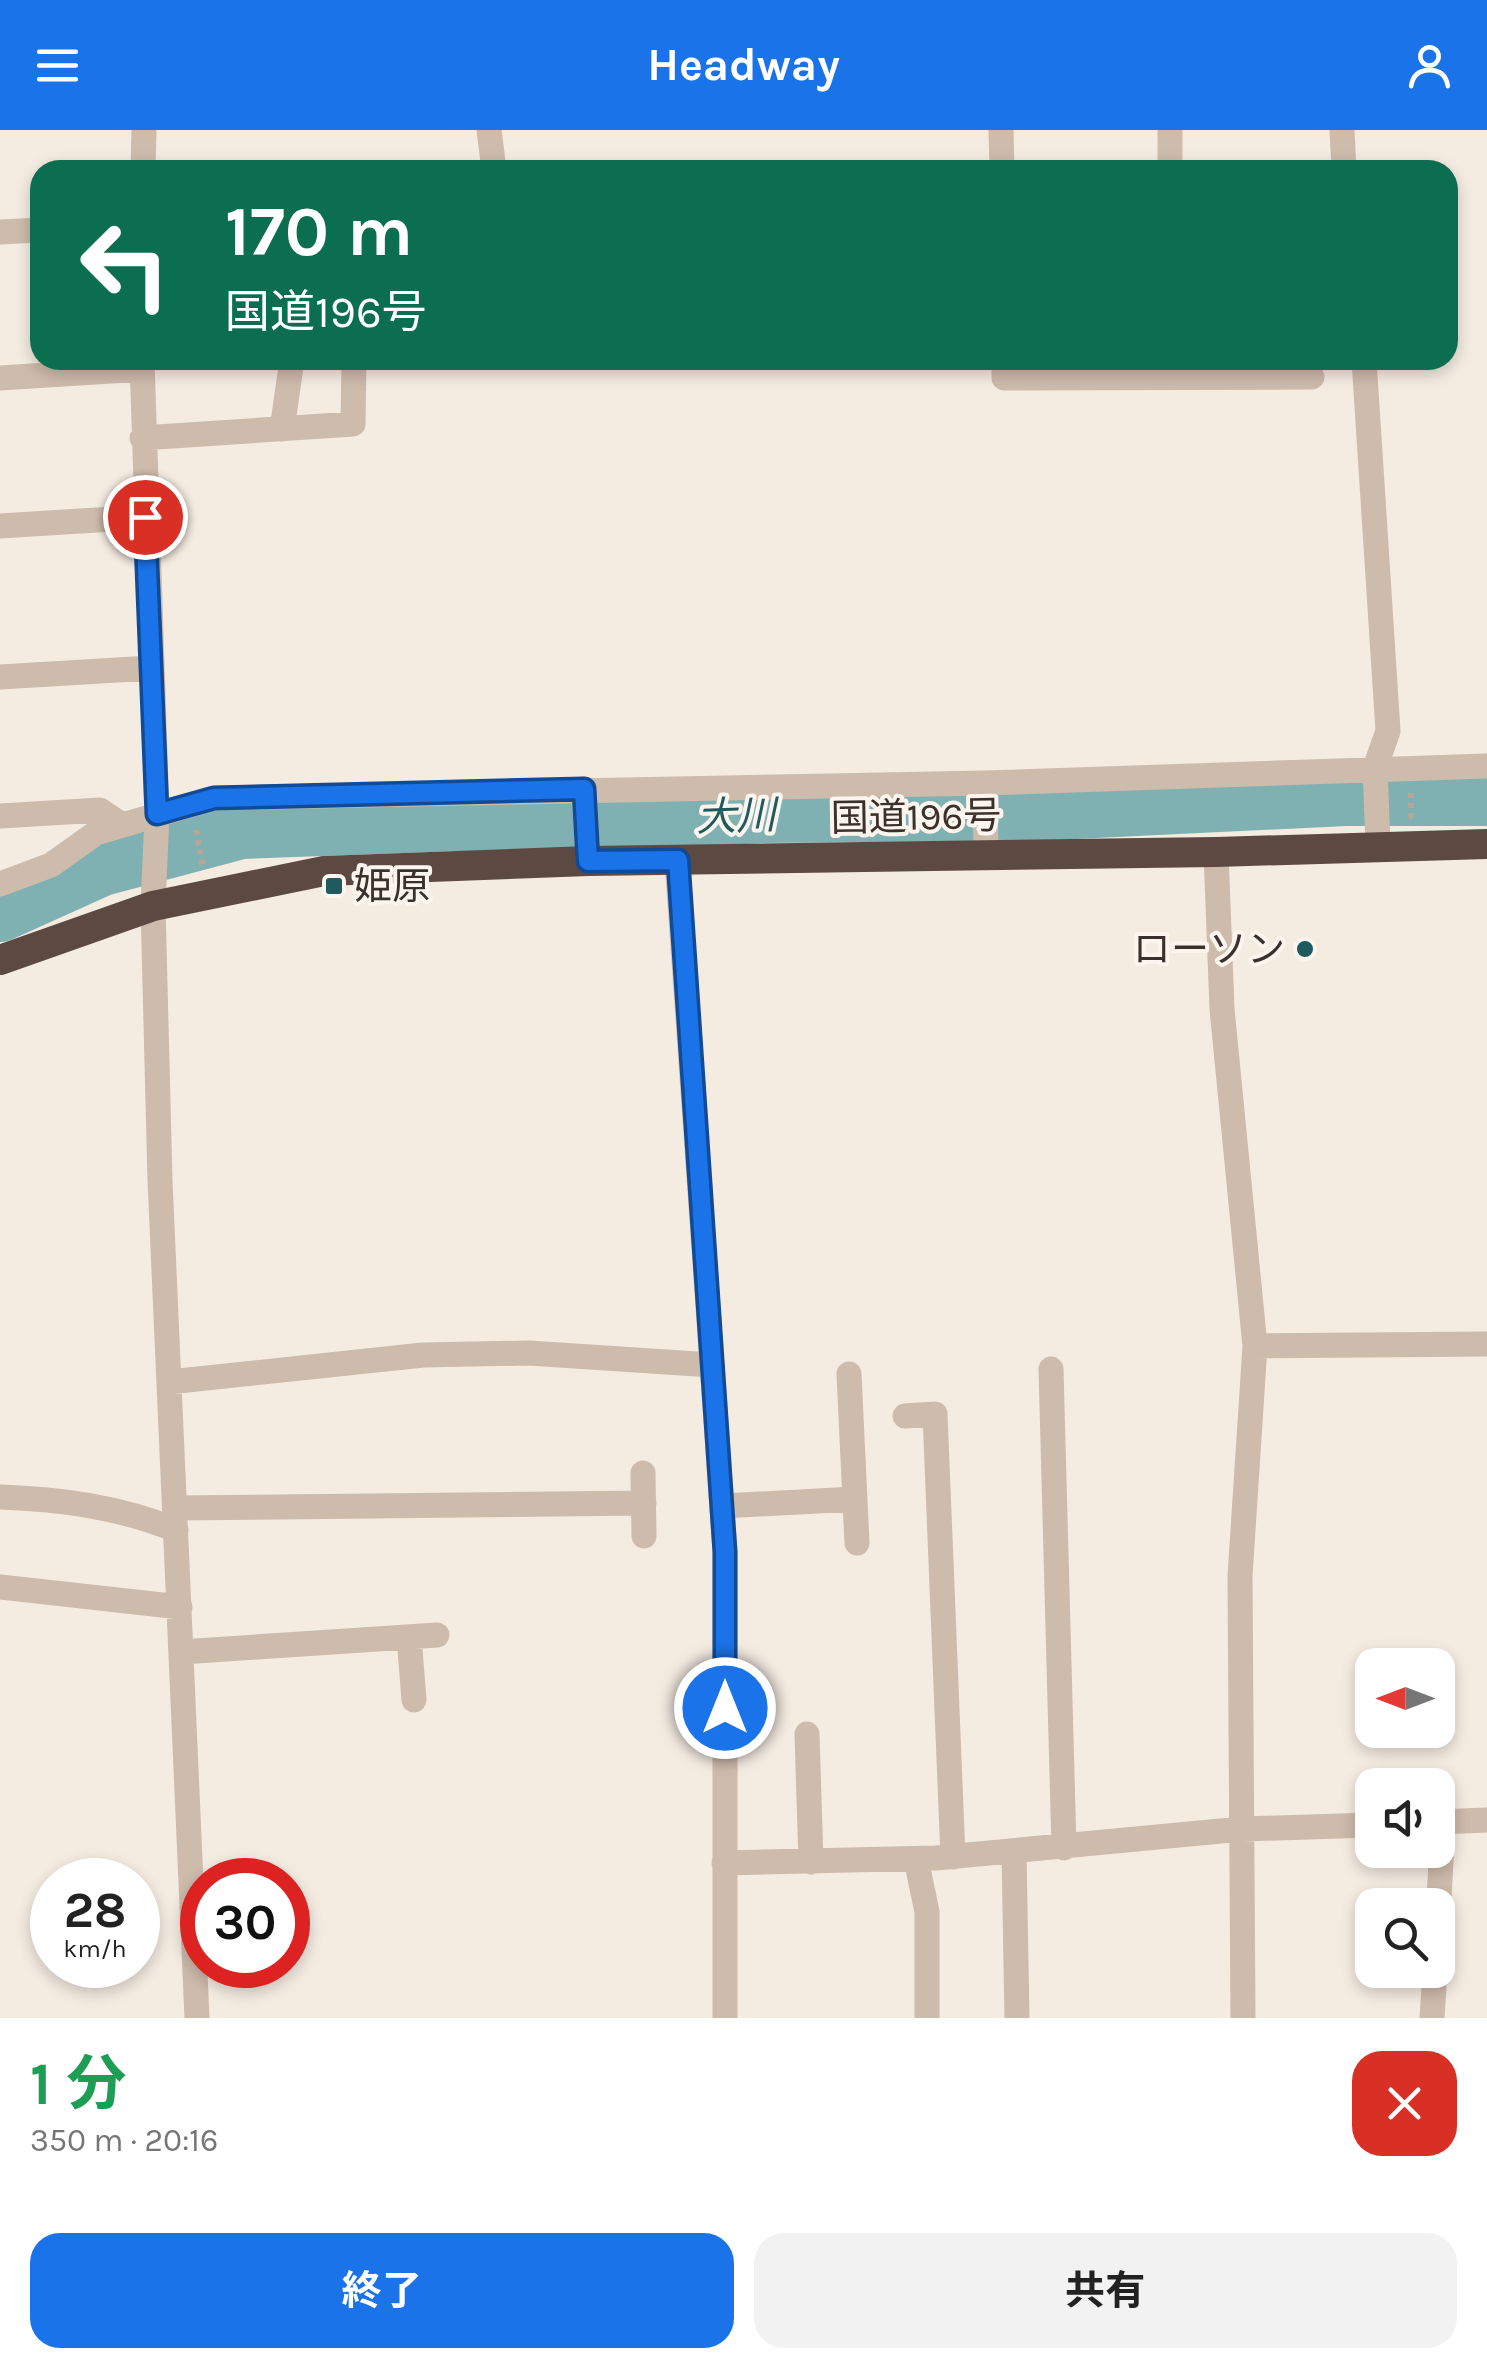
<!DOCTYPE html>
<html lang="ja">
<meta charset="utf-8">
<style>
body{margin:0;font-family:Karla,"Noto Sans JP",sans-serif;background:#f2f2f2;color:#222;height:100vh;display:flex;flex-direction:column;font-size:38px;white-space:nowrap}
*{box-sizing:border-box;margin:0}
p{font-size:32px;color:#767676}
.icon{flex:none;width:55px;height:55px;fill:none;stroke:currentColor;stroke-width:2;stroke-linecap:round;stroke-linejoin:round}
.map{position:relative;height:1888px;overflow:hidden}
.panel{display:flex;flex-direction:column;background:#fff;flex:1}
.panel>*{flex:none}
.banner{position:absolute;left:30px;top:30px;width:1428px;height:210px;border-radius:30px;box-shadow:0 5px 15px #0003;background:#0b6e4f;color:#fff;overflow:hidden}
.needle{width:65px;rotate:270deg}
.buttons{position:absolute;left:1355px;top:1518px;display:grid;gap:20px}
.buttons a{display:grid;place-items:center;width:100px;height:100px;border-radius:20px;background:#fff;box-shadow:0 5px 15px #0003;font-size:50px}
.speed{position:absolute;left:30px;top:1728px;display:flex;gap:20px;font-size:50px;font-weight:700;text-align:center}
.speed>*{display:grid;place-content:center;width:130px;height:130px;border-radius:50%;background:#fff;box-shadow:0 5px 15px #0003;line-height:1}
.speed small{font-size:25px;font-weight:400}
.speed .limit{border:15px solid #d22;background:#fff;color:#111}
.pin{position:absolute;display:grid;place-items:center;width:85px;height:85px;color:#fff;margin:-42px;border:5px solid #fff;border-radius:50%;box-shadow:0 2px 10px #0007}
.me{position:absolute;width:110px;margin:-55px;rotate:0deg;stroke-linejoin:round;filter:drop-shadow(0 0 8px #0008)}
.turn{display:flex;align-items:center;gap:35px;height:210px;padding:0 30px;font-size:45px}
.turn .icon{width:130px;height:130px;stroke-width:2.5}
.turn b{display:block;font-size:70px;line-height:85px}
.round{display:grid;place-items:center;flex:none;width:105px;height:105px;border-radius:30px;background:#f2f2f2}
.headline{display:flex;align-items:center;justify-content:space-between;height:170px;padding:0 30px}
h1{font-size:60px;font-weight:700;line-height:75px;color:#1e9e55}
.cta{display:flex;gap:20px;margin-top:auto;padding:20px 30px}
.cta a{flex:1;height:115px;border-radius:30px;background:#1a73e8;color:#fff;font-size:40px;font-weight:700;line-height:115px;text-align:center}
.cta a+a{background:#f2f2f2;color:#222}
header{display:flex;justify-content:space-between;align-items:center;height:130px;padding:0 30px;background:#1a73e8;color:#fff;font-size:45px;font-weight:700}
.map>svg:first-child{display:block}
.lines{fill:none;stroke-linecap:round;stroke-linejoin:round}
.river{stroke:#7fb0b2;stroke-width:60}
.path{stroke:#b9a596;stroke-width:6;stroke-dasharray:5 5;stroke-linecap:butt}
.street{stroke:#cdbbac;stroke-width:25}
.highway{stroke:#5c4a42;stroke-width:30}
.route-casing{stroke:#114b97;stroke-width:25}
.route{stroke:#1a73e8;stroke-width:18}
.poi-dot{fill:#1f5a5e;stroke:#fbf5ee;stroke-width:4}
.labels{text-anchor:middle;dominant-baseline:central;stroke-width:8;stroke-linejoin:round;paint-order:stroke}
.street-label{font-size:38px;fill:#3b302b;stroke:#fbf5ee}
.poi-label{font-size:38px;fill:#3b302b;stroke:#fbf5ee;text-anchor:start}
.water-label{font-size:40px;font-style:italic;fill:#1f5a5e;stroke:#fbf5ee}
</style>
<header><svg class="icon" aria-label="menu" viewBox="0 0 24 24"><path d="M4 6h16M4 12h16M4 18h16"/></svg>Headway<svg class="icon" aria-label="person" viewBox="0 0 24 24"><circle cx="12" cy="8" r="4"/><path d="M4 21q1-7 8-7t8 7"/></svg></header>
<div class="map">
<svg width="1487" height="1888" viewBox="0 0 1487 1888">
<rect width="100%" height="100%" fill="#f4ebe1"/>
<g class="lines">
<path class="river" d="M0,782l102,-46 139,-37 217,-8h180l122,-8 273,-2 312,-15h142"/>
<path class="path" d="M1411,663v24h3
M196,700l7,37"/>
<path class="street" d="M489,0l5,40
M1001,0l1,40
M1170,0v40
M1342,0l2,40
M143,40l1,-40
M0,102l40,-2
M142,230l15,455 -4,91 7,274 37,838
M1004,230v18l308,-1
M1364,230l24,371 -13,37 3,77
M0,248l142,-9
M282,299l10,-69
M142,308l211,-14 1,-64
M0,396l145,-9
M0,547l151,-9
M985,653l1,72
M584,659l4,72
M0,686l100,-6 22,15
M1216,722l6,157 33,337 -15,230 3,442
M677,730l48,692v466
M0,754l51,-19 45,-32 118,-35 771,-15 502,-17
M1255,1216l232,-2
M1051,1239l13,479
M849,1244l8,169
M169,1252l254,-27 106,-2 183,12
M905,1286l30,-2 18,443
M643,1343l1,63
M0,1367c61,2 119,10 176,33
M722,1376l133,-7
M175,1378l469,-5
M0,1457l180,20
M409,1507l5,63
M181,1522l256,-17
M807,1604l4,128
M1438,1692l49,-2
M1014,1722l3,166
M916,1729l11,53v106
M724,1733l212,-5 306,-29 130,-4
M1438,1789l5,-97
M1432,1888l3,-48"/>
<path class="highway" d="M0,830l153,-54 171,-35 264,-10 628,-9 271,-8"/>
</g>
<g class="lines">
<g class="route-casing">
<path id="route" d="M145,387l12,297 57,-16 370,-9 4,72 90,-1 47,692v156"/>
</g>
<use href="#route" class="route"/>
</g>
<g class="poi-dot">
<rect x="324" y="746" width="20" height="20" rx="5"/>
<circle cx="1305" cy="819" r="10"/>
</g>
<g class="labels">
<g class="street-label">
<text transform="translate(916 687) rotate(-1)">国道196号</text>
</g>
<g class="poi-label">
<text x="354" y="756">姫原</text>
<text x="1285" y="819" text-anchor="end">ローソン</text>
</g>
<g class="water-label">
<text transform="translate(736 686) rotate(-2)">大川</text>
</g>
</g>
</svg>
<div class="buttons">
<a><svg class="needle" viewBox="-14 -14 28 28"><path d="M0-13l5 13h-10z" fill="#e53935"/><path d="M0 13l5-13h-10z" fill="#767676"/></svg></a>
<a><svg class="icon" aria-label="sound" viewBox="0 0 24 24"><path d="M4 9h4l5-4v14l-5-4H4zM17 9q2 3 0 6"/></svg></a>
<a><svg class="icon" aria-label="search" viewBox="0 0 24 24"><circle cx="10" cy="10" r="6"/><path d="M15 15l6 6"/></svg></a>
</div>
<div class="speed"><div>28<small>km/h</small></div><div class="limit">30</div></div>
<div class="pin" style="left:145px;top:387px;background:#d93025"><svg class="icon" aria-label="arrive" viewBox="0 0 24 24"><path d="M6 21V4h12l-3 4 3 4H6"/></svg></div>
<svg class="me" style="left:725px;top:1578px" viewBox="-20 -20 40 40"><circle r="17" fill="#1a73e8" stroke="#fff" stroke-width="3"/><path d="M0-11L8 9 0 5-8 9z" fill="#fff"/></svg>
<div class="banner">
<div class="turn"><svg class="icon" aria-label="left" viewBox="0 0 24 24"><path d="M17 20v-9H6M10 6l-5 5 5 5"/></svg><div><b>170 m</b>国道196号</div></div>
</div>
</div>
<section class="panel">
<div class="headline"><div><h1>1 分</h1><p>350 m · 20:16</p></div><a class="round" style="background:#d93025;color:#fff"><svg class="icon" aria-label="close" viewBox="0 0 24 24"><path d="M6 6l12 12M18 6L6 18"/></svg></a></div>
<div class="cta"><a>終了</a><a>共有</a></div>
</section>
